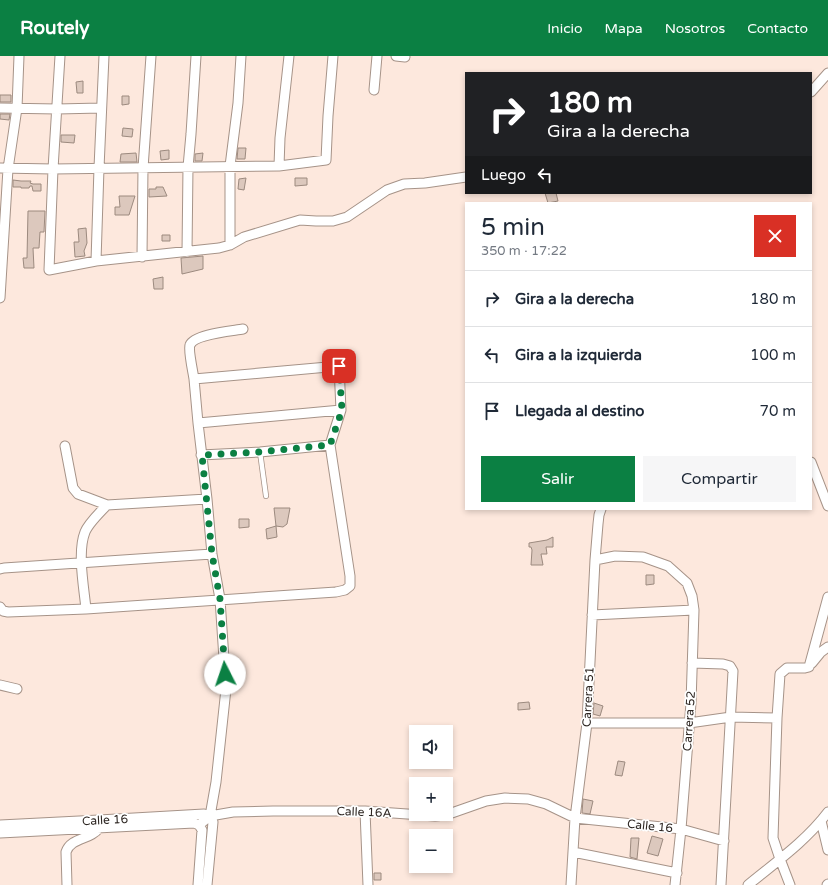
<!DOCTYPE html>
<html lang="es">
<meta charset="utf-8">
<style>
body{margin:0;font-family:"Varela Round",sans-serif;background:#f6f6f7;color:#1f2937;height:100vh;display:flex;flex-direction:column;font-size:15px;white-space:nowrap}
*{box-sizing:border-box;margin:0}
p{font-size:13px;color:#747a83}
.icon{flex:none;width:22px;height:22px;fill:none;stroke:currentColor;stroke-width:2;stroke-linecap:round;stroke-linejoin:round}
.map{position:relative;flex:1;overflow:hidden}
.side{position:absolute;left:465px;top:146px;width:347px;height:308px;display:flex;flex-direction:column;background:#fff;border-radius:0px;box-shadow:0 2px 6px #0003}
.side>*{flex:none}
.banner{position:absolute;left:465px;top:16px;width:347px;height:122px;border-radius:0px;box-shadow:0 2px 6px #0003;background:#202124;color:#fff;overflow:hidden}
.controls{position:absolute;left:409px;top:669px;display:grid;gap:8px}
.controls a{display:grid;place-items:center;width:44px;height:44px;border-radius:0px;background:#fff;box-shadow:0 2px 6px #0003;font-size:20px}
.pin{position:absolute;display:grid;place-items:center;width:34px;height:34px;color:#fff;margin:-17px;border-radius:8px;box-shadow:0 2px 6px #0006}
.me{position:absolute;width:44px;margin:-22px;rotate:356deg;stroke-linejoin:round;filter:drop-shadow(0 0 3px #0008)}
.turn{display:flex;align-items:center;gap:14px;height:84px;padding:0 16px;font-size:18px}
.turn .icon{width:52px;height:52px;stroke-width:2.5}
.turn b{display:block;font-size:28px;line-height:34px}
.then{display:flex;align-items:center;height:38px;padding:0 16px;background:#0003;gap:8px;font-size:15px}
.round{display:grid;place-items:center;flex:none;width:42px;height:42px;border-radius:0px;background:#f6f6f7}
.summary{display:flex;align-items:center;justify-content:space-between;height:68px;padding:0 16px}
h1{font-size:24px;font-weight:600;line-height:30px}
.cta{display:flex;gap:8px;margin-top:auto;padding:8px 16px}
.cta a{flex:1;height:46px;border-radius:0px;background:#0b8043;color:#fff;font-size:16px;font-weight:600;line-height:46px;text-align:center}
.cta a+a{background:#f6f6f7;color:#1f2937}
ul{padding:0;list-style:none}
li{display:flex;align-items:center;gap:12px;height:56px;padding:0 16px;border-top:1px solid #e0e1e3}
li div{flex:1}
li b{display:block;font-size:15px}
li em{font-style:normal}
header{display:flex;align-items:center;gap:24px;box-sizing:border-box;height:56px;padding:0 20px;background:#0b8043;color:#fff}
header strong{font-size:19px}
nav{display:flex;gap:22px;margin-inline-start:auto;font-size:14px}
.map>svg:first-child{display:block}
.building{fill:#dcc8bd;stroke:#9c8a7f}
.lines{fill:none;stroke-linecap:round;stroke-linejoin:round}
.lane-casing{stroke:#a69388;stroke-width:6}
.street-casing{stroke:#a69388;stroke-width:11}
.lane{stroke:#fff;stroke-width:4.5}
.street{stroke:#fff;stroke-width:9}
.route{stroke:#0b8043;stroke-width:7;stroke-dasharray:0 12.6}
.labels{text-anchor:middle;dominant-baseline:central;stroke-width:3.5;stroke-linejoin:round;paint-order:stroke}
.street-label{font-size:12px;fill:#2c2521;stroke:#fff}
</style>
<header>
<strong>Routely</strong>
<nav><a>Inicio</a><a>Mapa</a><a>Nosotros</a><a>Contacto</a></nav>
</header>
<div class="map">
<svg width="828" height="829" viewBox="0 0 828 829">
<rect width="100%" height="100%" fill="#fde8dd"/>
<path class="building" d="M83,25v12h-6l-1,-11z
M0,39h11v7h-11z
M122,40h7v8l-7,1z
M0,58h10l-1,6 -9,-1z
M123,72l10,1 -1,8 -10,-1z
M61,79h14l-1,8 -13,-1z
M238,92h8l-1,11h-8z
M169,94v9l-8,1 -1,-9z
M136,97l1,9h-17l1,-8z
M203,97l-1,8h-7v-7z
M246,122l-2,12 -6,-1 1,-10z
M295,122h12v7l-12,1z
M13,124l8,1h10l-1,2 3,1h8v7h-8l-1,-5h-2l-1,2h-8v-1h-8z
M156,131h7l4,9 -18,1v-8h7z
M545,137h11l2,8 -10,2z
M119,140h16l-6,19h-14v-8h5z
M28,155h17l-1,21h-4l-1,16h-6l1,20h-10l-1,-10h4z
M86,172l1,15 -3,8 1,5 -10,1 -1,-15h5l-1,-13z
M162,179h8v6h-8z
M203,200v13l-21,5 -1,-16z
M163,221v12h-9l-1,-10z
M274,452h16l-3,16 -4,3 -7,-1z
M239,463h10v8l-10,1z
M276,470l1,11 -10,2 -1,-10z
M553,481v10h-7l1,7h-6l2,11h-12l1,-15 -1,-3h-2v-4l18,-3z
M646,519h8v9l-8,1z
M529,646l1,7 -12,1v-7z
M594,647l9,3 -3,10 -7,-2z
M618,705l7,1 -3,14 -7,-1z
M583,743l10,2 -3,13 -8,-1z
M652,780l11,3 -5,17 -11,-3z
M631,782h8l-2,21 -7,-2z
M374,817h7v7h-7z"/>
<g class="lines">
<g class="lane-casing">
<path id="lane" d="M260,396l6,44"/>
</g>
<g class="street-casing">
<path id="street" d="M60,0l-7,113 -4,101 47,-9 123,-13 11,-3 14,-8 56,-17 16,1h17l14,-4 40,-27 17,-6 21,-1 41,-6
M396,0l9,1
M374,34l3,-34
M811,36l17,-19
M0,52l57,1 44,-1
M279,110l1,-28 9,-82
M0,112l53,1 226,-3 47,-6 2,-44 5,-60
M230,189v-79l8,-63 3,-47
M187,196l1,-85 3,-33 5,-78
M142,201l1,-89 8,-112
M96,205l3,-93 5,-112
M0,242l8,-129 9,-61 2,-52
M194,323c-1,-7 -6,-29 -4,-34 4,-11 42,-14 53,-16
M198,367l143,-13
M65,390l8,42 5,6 29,11 100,-6
M201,399l59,-3 70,-7
M811,406l17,44
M595,504l20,-4 28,1 25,9 19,17 5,13 2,14 -3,93 -10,126 -6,56
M0,513l4,-1 208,-14
M0,551l3,4 5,1 78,-3 250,-17 9,-2 5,-4v-10l-20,-131 11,-35 -2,-44 -145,13 4,44 9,76 5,55 8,45 6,90 -10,93 -6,34
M86,553c-2,-21 -9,-57 -1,-77 3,-8 16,-21 22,-27
M592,559l102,-5
M692,607l31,1 7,2 3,5 -12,214
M812,607l9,-11 7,-5
M0,629l17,4
M587,667h102l42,-6 46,1
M365,755l3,74
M821,765l7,29
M0,769l99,-5 105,-6 6,2
M199,769l11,-9 23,-4 40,-1h92l70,5 11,-1 40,-14 19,-3 23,1 18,5 29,14 106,11 43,12
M0,777l194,-10 5,2
M573,796l104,21
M67,829l-1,-33c5,-15 25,-12 33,-24
M198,829l4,-55 -3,-5
M207,829l6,-63 -3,-6
M571,829l4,-67 12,-95 8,-163 3,-36 1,-9 2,-6
M748,829c28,-23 58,-44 80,-73
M790,829l-10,-26 -7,-21 4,-120 3,-44 7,-6h18l4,-1 19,-70
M827,829l1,-1"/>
</g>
<use href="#lane" class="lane"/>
<use href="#street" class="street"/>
</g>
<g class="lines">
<path class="route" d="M225,618l-5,-75 -8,-45 -10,-99 58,-3 70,-7 12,-35 -3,-44"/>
</g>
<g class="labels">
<g class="street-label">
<text transform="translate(588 641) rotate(-87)">Carrera 51</text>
<text transform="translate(689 665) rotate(-86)">Carrera 52</text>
<text transform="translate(364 756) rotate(2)">Calle 16A</text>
<text transform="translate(105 764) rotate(-3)">Calle 16</text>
<text transform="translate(650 770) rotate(6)">Calle 16</text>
</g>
</g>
</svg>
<div class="controls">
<a><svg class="icon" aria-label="sound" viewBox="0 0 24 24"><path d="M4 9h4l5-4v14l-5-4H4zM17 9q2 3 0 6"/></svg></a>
<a>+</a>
<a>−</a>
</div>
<div class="pin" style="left:339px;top:310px;background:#d93025"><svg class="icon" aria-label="arrive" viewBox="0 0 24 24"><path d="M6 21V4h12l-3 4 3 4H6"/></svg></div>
<svg class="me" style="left:225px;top:618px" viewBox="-20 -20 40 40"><circle r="19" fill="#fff"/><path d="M0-13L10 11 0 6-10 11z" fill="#0b8043"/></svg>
<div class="banner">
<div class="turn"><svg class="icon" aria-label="right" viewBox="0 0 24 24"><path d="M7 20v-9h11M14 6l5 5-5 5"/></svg><div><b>180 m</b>Gira a la derecha</div></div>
<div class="then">Luego<svg class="icon" aria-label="left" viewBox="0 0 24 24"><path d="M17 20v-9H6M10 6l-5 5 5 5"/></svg></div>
</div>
<section class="side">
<div class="summary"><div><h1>5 min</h1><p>350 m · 17:22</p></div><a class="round" style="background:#d93025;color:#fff"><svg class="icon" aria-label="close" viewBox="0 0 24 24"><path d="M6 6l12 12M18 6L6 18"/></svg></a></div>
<ul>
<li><svg class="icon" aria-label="right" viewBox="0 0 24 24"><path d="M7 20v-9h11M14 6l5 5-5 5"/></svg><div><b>Gira a la derecha</b></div><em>180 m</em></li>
<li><svg class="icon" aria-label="left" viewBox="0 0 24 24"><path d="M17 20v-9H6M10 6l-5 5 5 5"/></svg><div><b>Gira a la izquierda</b></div><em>100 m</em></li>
<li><svg class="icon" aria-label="arrive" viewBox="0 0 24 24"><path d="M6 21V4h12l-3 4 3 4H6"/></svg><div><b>Llegada al destino</b></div><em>70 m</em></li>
</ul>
<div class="cta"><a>Salir</a><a>Compartir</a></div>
</section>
</div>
